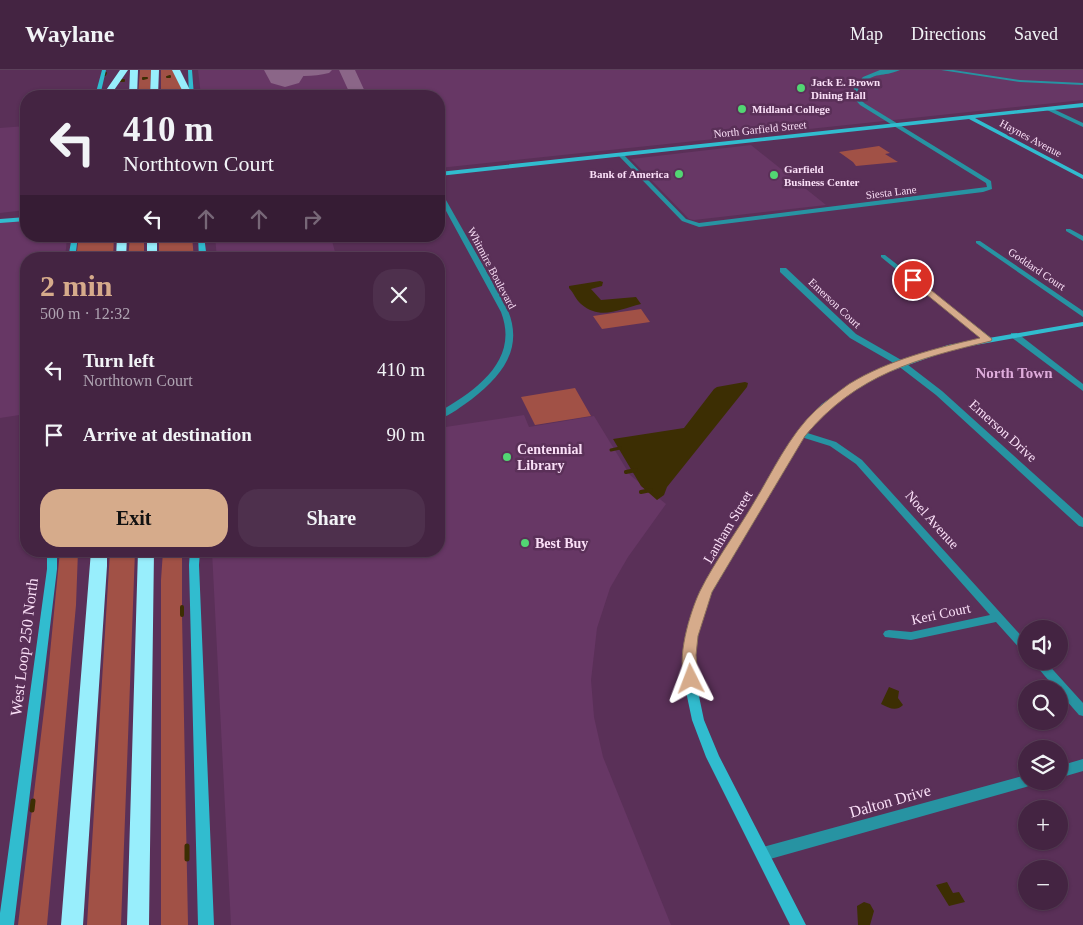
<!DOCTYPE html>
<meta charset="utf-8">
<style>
body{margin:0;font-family:Georgia,serif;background:#4e304d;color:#f1f3f6;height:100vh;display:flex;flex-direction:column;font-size:19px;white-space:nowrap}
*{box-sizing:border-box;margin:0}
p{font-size:16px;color:#afa4b2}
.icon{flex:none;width:28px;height:28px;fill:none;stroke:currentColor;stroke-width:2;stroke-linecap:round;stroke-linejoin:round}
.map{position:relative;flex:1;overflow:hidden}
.details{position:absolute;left:20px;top:182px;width:425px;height:305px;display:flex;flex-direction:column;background:#442442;border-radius:20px;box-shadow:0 1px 4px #0004,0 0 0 1px #5c415b}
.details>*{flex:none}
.banner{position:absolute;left:20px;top:20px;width:425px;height:152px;border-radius:20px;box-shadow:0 1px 4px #0004,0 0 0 1px #5c415b;background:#442442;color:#f1f3f6;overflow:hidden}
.fabs{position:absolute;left:1018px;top:550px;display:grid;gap:10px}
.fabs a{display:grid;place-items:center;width:50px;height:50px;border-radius:50%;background:#442442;box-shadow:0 1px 4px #0004,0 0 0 1px #5c415b;font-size:25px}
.pin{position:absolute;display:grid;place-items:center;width:42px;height:42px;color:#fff;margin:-21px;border:2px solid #fff;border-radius:50%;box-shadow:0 1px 5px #0007}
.me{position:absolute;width:55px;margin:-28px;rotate:357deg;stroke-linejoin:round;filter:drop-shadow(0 0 4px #0008)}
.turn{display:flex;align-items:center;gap:18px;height:105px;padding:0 20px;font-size:22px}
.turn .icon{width:65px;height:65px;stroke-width:2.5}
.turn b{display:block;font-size:35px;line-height:42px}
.lanes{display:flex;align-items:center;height:48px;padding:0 20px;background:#0003;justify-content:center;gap:25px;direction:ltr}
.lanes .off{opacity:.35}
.round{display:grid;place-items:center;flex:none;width:52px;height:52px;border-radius:20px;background:#4e304d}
.head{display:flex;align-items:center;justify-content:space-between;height:85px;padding:0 20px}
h1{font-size:30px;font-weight:700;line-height:38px;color:#d6ab8b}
.primary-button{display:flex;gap:10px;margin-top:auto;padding:10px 20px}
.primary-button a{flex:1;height:58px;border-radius:20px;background:#d6ab8b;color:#111;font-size:20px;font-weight:700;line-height:58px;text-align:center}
.primary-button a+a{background:#4e304d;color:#f1f3f6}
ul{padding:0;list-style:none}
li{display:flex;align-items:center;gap:15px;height:65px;padding:0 20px}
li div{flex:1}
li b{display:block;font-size:19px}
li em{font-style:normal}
header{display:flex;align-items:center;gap:30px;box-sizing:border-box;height:70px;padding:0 25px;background:#442442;border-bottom:1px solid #5c415b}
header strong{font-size:24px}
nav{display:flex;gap:28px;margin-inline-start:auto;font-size:18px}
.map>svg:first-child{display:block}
.built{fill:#673765}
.green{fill:#a15146}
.water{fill:#3c2e03}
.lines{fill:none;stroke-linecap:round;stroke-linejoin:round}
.stream-far4{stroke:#3c2e03;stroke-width:2}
.stream-far3{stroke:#3c2e03;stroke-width:2.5}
.stream-far2{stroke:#3c2e03;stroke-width:3}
.stream-far1{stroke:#3c2e03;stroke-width:4}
.stream{stroke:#3c2e03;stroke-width:5}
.taxiway{fill:#8b6688;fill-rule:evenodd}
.runway{fill:#8b6688;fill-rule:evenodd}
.street{fill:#2793a2;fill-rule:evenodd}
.secondary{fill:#31bccf;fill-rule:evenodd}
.highway{fill:#98eefc;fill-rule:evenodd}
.route{fill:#d6ab8b;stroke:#8b6f5a}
.poi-dot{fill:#52d673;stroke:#5a3058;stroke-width:2}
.labels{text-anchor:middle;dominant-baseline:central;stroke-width:5;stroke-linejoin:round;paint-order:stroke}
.far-poi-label{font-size:11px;font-weight:bold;fill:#fadff7;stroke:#5a3058;text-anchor:start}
.far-street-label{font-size:11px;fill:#fadff7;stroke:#5a3058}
.street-label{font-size:14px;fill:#fadff7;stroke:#5a3058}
.poi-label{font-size:14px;font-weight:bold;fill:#fadff7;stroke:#5a3058;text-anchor:start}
.neighbourhood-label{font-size:15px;font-weight:bold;fill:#deacdb;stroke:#5a3058}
.near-street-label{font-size:16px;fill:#fadff7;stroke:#5a3058}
</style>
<header>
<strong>Waylane</strong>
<nav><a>Map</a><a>Directions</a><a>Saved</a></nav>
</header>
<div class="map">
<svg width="1083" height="855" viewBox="0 0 1083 855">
<rect width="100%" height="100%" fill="#5a3058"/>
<path class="built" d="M198,0h885v30l-644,68v-72h-238z
M26,56v84l-26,3v-85z
M751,75l75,60 -132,15 -5,-1 -58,-60z
M26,149v17h41l-1,13 -2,10h-38v155l-26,4v-197z
M215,166h156l-39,5 5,18h-120z
M524,345l5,12 65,-11 36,59 36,29 -38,53 -18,31 -13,40 -6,52 3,37 9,40 68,168h-440l-19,-374h227v-123z"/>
<path class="green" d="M140,0h11l-1,26h-12z
M161,0h12l14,26h-26z
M879,76l11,7 -5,1 13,8 -42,4 -3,-4 -14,-10z
M79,166h35l-1,23h-37z
M130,166h14v23h-16z
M159,166h33l2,23h-35z
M641,239l9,13 -48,7 -9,-13z
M575,318l16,28 -56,9 -14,-28z
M60,481h18l-2,54 -29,320h-29l28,-231z
M110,481h25l-14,374h-34z
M163,481h19v64l6,310h-27v-345z"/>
<path class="water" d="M600,211l3,1 -1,4 -11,3 10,11 35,-3 5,7c-22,5 -40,17 -60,0 -5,-4 -7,-11 -12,-16v-2z
M745,312l3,1 -1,4 -80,100 -3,8 -7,5 -16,-14 -28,-47 71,-11 30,-39 3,-2z
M889,617l10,4 -1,7 5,7c-7,7 -14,3 -22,-1z
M947,812l6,11 6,-1 6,10 -16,4 -13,-21z
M864,832l6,2 4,7 -4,14h-12l-1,-19z"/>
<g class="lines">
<path class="stream-far4" d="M105,5l1,-2
M170,6v1h-3z
M143,8h4l-4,1z
M121,10h3v1h-3z"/>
<path class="stream-far3" d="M81,169h4l1,2h-5z"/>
<path class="stream-far2" d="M611,380l9,-2"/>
<path class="stream-far1" d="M626,402l10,-2
M641,422l10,-2
M182,537v8"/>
<path class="stream" d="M32,740l1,-9
M187,776v13"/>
<path class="taxiway" d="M278,0h54l-3,3c-16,4 -33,4 -48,0z
M339,0h16l12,26h-16z"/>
<path class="runway" d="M264,0h38l2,5 -5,8 -14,4 -14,-4z"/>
<path class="street" d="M880,0h20c-18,8 -24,0 -42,17l1,10 5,6 127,78 1,8 -9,3 -284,35 -17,-6 -65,-67 5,-1 64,66 13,4 288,-36 -1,-4 -126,-78 -7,-8 1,-10 9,-10z
M941,0h12l67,10 63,3v2l-63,-3z
M1049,37l34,16v4l-36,-17 -1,-1z
M439,121l3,2 64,113c19,40 -2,68 -34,93 -10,7 -21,16 -33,20v-7c36,-21 81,-51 62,-100l-62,-114z
M1066,159h4l13,7v5l-17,-10z
M976,171h4l103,70v6l-107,-74z
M881,185h4l105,82v4h-6l-103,-84z
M780,198h6l70,66 47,27 39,30 141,127v9l-4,-1 -143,-131 -39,-30 -47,-27 -70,-66z
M1011,263h6l66,51v7l-72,-54z
M801,361l35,11 26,18 164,181v11l-4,-1 -26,-29 -85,18 -26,-3 -2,-3 2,-3 4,-1 22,2 79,-17 -134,-151 -26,-18 -32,-10 -2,-2z
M1032,591h13l38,42v13l-4,-1 -20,-23v-3h-3z
M1083,689v12l-24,7v-12z
M1026,705v6h7l-2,4 -5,2 -263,74 -5,-2 -2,-5 2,-5 5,-2z"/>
<path class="secondary" d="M102,0h4l-6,26h-5z
M188,0h4l2,26h-5z
M1083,33v4l-108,11 108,57v4l-114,-60 -530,57v-4z
M26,147v4l-26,2v-4z
M72,166h6l-3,23h-7z
M198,166h6l3,23h-8z
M1083,252v4l-130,23 -70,25 -38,22 -17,12 -23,27 -93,157 -12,33 -4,22v35l8,38 15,36 87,169h-16l-84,-168 -14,-37 -8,-38v-35l4,-22 12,-33 96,-158 26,-30 17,-12 38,-22 71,-25z
M47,481h10v18l-43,356h-14v-12l47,-344z
M190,481h10l-1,14 15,360h-16l-9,-360z"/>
<path class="highway" d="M120,0h8l-18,26h-8z
M130,0h8l-1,26h-8z
M151,0h8l-1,26h-8z
M172,0h8l13,26h-8z
M117,166h10l-1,23h-10z
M147,166h10v23h-10z
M91,481h16v15l-24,359h-22z
M138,481h16l-5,374h-22z"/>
</g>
<path class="route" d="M910,208h6l76,61 -1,2c-75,18 -134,33 -186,95l-93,156 -14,44 -2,19 2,24 -2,3 -5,2 -5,-2c-11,-21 4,-70 14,-91 15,-30 36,-58 53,-87 19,-31 36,-69 63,-94 10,-9 22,-18 33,-26 39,-24 87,-36 131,-46l-70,-57z"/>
<g class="poi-dot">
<circle cx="801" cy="18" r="5"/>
<circle cx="742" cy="39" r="5"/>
<circle cx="679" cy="104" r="5"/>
<circle cx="774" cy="105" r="5"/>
<circle cx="507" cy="387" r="5"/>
<circle cx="525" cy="473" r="5"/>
</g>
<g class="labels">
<g class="far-poi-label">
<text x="811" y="12">Jack E. Brown<tspan x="811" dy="13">Dining Hall</tspan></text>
<text x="752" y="39">Midland College</text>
<text x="784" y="99">Garfield<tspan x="784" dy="13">Business Center</tspan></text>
<text x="669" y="104" text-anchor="end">Bank of America</text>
</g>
<g class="far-street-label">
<text transform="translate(760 59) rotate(-6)">North Garfield Street</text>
<text transform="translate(1031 68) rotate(28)">Haynes Avenue</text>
<text transform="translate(891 122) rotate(-7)">Siesta Lane</text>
<text transform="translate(492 198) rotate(62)">Whitmire Boulevard</text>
<text transform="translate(1037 199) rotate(34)">Goddard Court</text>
<text transform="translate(835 233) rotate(43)">Emerson Court</text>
</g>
<g class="street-label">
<text transform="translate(1003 361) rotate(42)">Emerson Drive</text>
<text transform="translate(932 450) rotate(48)">Noel Avenue</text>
<text transform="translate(728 457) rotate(-59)">Lanham Street</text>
<text transform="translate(941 544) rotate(-12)">Keri Court</text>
</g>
<g class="poi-label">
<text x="517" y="379">Centennial<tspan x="517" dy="16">Library</tspan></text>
<text x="535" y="473">Best Buy</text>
</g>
<g class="neighbourhood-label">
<text x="1014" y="303">North Town</text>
</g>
<g class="near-street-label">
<text transform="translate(24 577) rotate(-83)">West Loop 250 North</text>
<text transform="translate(890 731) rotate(-16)">Dalton Drive</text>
</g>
</g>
</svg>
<div class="fabs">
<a><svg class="icon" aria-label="sound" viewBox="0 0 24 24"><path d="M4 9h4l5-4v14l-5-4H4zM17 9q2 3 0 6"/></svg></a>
<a><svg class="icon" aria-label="search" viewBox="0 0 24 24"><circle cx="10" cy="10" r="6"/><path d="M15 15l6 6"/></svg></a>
<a><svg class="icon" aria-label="layers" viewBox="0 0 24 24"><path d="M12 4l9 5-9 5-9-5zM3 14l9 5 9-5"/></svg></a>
<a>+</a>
<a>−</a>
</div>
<div class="pin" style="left:913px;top:210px;background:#d93025"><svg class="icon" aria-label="arrive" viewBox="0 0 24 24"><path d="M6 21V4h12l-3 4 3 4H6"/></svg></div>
<svg class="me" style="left:691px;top:609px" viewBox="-20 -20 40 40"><path d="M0-17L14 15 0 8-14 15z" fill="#d6ab8b" stroke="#fff" stroke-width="4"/></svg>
<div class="banner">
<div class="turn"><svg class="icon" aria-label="left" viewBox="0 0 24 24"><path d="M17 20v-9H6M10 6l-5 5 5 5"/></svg><div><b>410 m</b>Northtown Court</div></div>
<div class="lanes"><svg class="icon" aria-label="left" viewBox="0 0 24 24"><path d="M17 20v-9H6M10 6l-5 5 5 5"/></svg><svg class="icon off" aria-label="ahead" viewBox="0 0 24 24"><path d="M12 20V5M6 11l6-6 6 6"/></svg><svg class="icon off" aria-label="ahead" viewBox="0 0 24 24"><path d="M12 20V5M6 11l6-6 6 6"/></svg><svg class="icon off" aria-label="right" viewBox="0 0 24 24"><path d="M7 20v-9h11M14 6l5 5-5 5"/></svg></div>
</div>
<section class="details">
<div class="head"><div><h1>2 min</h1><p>500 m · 12:32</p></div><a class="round"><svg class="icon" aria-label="close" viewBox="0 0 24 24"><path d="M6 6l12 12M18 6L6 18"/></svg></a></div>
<ul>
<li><svg class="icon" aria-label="left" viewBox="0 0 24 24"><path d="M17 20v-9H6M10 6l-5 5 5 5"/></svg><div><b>Turn left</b><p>Northtown Court</p></div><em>410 m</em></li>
<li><svg class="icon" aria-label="arrive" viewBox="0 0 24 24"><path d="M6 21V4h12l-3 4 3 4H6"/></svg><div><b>Arrive at destination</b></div><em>90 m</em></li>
</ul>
<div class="primary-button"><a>Exit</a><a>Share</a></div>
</section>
</div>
